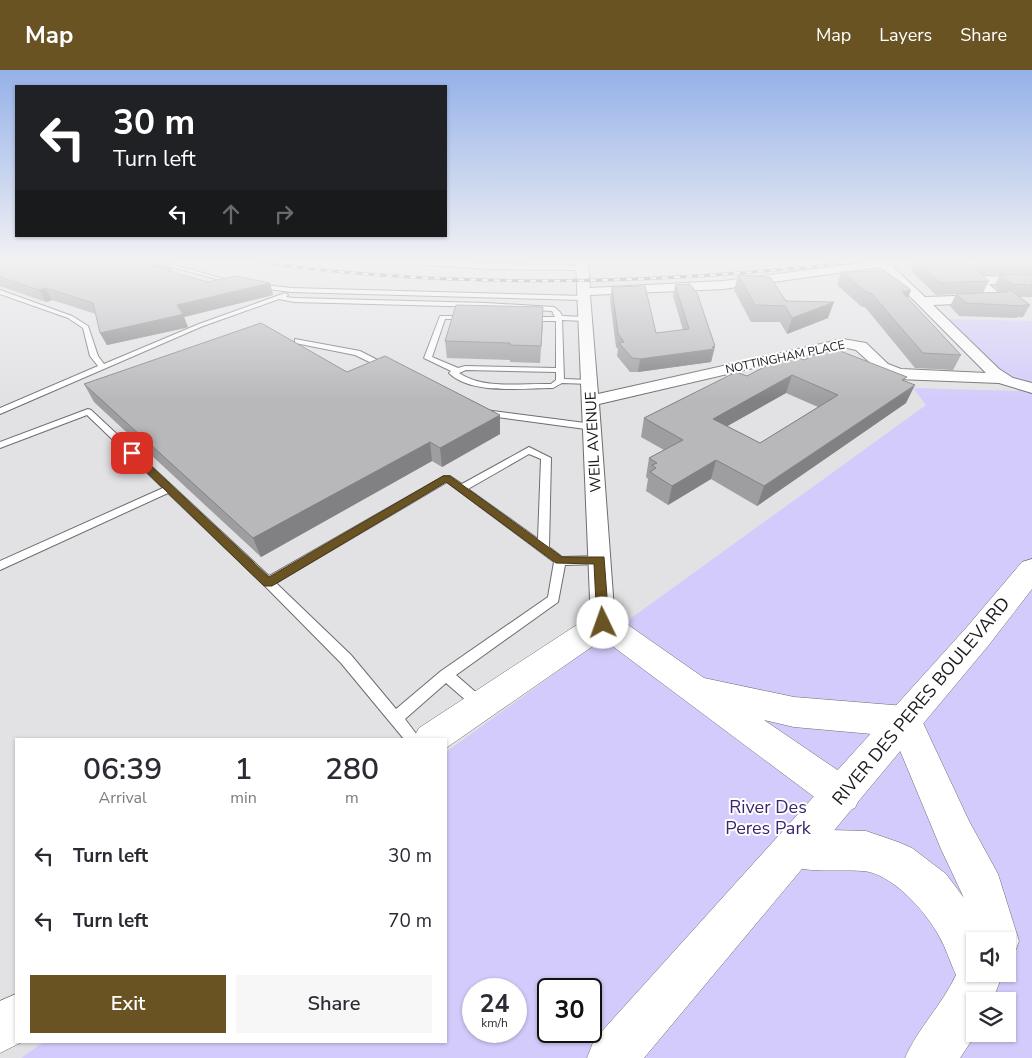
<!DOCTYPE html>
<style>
body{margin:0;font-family:"Nunito Sans",sans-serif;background:#f7f7f7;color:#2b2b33;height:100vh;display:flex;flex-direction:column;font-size:19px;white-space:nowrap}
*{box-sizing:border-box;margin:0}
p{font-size:16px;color:#7c7c81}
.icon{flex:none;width:28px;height:28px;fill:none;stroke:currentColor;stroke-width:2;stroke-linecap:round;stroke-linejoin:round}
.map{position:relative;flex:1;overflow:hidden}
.details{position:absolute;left:15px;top:668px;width:432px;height:305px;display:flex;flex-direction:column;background:#fff;border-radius:0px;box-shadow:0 1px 4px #0004}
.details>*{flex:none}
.hud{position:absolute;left:15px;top:15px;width:432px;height:152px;border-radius:0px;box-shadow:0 1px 4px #0004;background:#202124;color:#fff;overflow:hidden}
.buttons{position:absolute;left:966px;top:862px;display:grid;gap:10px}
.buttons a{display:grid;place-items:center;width:50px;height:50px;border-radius:0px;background:#fff;box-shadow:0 1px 4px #0004;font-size:25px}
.speed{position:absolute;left:462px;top:908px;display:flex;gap:10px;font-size:25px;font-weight:700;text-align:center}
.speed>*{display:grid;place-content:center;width:65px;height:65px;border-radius:50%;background:#fff;box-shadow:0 1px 4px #0004;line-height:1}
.speed small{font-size:12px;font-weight:400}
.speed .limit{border:2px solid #111;border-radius:8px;background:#fff;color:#111}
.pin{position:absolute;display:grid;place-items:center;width:42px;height:42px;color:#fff;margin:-21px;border-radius:10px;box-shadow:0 2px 8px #0006}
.me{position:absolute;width:55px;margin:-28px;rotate:357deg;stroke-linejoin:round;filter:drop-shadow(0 0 4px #0008)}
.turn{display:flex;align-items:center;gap:18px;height:105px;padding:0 15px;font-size:22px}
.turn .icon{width:65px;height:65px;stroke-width:2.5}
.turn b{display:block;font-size:35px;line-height:42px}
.lanes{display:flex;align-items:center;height:48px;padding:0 15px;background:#0003;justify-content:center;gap:25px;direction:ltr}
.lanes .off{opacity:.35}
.eta{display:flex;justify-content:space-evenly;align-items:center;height:85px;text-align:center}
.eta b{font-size:30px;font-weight:600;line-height:35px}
.action{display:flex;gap:10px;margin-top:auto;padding:10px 15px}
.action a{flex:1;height:58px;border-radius:0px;background:#6a5323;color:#fff;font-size:20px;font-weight:600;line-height:58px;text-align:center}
.action a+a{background:#f7f7f7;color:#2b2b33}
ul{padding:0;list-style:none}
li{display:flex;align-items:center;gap:15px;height:65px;padding:0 15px}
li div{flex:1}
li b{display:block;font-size:19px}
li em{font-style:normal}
header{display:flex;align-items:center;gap:30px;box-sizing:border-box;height:70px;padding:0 25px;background:#6a5323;color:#fff}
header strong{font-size:24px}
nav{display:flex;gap:28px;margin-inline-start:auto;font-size:18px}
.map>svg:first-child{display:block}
.green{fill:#d3cbfb;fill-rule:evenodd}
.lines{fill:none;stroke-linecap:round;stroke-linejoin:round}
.lane-casing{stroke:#6d6d70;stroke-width:2}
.street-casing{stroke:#6d6d70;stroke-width:2}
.secondary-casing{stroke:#6d6d70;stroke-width:1}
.primary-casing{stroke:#6d6d70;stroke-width:1}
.lane{fill:#fff;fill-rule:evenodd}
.street{fill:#fff;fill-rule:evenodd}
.secondary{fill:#fff;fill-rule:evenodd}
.primary{fill:#fff;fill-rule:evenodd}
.rail-casing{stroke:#525254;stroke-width:3}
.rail{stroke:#fff;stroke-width:2;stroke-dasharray:6;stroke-linecap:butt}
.wall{fill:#9e9da0;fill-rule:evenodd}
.shaded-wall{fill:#818082}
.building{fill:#b8b7ba;stroke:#818082;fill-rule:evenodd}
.route{fill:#6a5323;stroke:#453617}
.labels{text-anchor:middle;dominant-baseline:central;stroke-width:4;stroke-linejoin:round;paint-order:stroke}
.far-street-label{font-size:12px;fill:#1a1a1b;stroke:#fff}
.street-label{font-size:15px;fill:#1a1a1b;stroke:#fff}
.near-street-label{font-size:18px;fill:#1a1a1b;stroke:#fff}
.near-park-label{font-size:18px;fill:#3b256c;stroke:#fff}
</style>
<header>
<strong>Map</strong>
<nav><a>Map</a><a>Layers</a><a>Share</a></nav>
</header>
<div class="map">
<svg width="1032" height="988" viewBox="0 0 1032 988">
<rect width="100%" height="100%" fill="#e2e2e5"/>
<path class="green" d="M948,249l84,2v737h-1011l24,-17h401v-289l480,-347 -13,-17 105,3zM975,871h33v33h-33zM474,919h42v42h-42zM549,919h42v42h-42zM975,931h33v33h-33z"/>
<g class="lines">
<g class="lane-casing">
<path id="lane" d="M155,192h8l76,21 -5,1z
M409,192l173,4 3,2 -3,2 -93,-1 -77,-5z
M256,214l35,4 293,8 3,2 -3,2 -293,-8 -37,-5 -1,-1z
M0,220l72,26 16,10 10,30 6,8 95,-40 86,-31 3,2 -2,2 8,1 192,5 68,4 6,5 2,4 23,1 3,2 -3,2 -23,-1 2,59 26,1 4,2 -4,2 -28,-1 -9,5c-29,0 -82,7 -104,-15l2,-2 -27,-13 16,-42h27l2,1v2h-24l-13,38 26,11 7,-2 91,2v-47h-28l-3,-2 3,-2h27l-3,-6 -66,-4 -192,-5 -15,-3 -76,27 -203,88v-6l98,-42 -8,-10 -7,-28 -15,-10 -68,-24zM466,300l90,2v8l-5,4c-29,-1 -67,6 -92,-11z
M295,269l65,12 31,16 -7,2 -29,-14 -60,-12z
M88,339l3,1 178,166 175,-100h6l12,8 67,-37 22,11 -2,89 13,10 38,-1 6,4 -6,4 -35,1 -7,37 -102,73 30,26 2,4 -2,4 -5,2 -5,-2 -30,-26 -41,36 15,20h-16l-63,-76 -77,-78 -96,-92 -168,77v-9l163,-73 -76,-73 -87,33v-6zM529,384l12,5 -3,80 -70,-50zM447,412l107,80 -6,35 -107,74 -45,38 -45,-54 -75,-72z
M485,340l108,14 4,3 -4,3 -111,-15v-4z"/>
</g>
<g class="street-casing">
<path id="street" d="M576,192h12l2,26 133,-7 147,-19h29l-2,2 -5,2 33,31 62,-2 -16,-15 6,-4 55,1v8l-43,-1 14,13 -3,5 -67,3 66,64 14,9 19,5v10l-33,-10 -101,-4 -20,-9 -22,-20 -13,-3 -244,57 16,219 -3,7 -9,3 -9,-3 -3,-7zM881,197l105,106 -85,-4 -13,-5 -22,-21 -23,-4 -245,55 -8,-99 133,-6z"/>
</g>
<g class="secondary-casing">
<path id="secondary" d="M1032,489v30l-44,57 -344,412h-57l7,-18 372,-412 56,-66z"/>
</g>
<g class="primary-casing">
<path id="primary" d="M603,541l11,4 90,63 90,19 111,9 12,4 52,111 29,53 21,67 -6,16 -5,2v-18h-33v33h28l-11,27h-17l1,33 -16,24h-55c13,-30 37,-53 51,-83 -6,-13 -10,-27 -17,-39 -13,-24 -47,-63 -76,-65 -28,-2 -57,3 -83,-8l-6,-14 6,-14 14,-6 72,2 32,11 14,6 34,26 18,24 -23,-49 -47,-113 -100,-9 -30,-7 91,62 6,13 -6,13 -13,5 -13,-5 -226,-169 -157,109v-9h-33l6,-11 173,-113z
M16,924v47h8l-24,12v-52z"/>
</g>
<use href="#lane" class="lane"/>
<use href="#street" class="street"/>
<use href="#secondary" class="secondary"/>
<use href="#primary" class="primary"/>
<g class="rail-casing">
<path id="rail" d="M255,192c198,27 401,23 600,0"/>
</g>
<use href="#rail" class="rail"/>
</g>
<path class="wall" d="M0,192h168l4,9h-1l37,11 62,1 3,12 -89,22 4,10 -3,1 -78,17 -7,-12 -4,-19 -44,-14 -6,2 -46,-16z
M915,192h52l7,7 4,-7h54v11l-1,2h1v22h-13l11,8 -7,12h-6v1l-58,-2 -9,-10 6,-12 -20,1 -25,-24zM981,205h19l-6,11 6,6 -17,1 6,-12z
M841,202l66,26 54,57 -8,15 -38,-2 -50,-61h-3l-25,-22z
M738,205l48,26 42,17 -41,16 -7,-12h-29l-17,-32z
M675,215l40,61 -4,16 -73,10h-8l-13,-16 1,-7 -2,-2 -6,-48 2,-12 44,46 27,-3 -10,-34z
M543,237l-3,56 -30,-1v-2l-63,-2 -2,-17z
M804,290l100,21 2,22 -149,103 -46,-27 -43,26 -22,-14 2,-12 -2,-2 3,-19 15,-8 -23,-13 3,-19 103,-42zM786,323l32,14 -58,36 -33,-17z
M347,302l153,62 -58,33 -10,-6 -171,96 -167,-155 -10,-18z"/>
<path class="shaded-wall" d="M161,192h7l4,9 -17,6 -4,-11z
M270,213l3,12 -89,22 4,10 -3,1 -78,17 -7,-12 77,-28z
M46,218l6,12 -6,2 -7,-12z
M911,220l-6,14 -3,-12z
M834,232l-6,16 -41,16 5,-16z
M543,237v16l-3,40 1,-17z
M715,276l-4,16 -73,10 2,-13z
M792,305l-6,18 -78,44 5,-18z
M915,315l-9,18 -149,103 7,-20z
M500,345v19l-58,33 -2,-19z
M430,372l2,19 -171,96 -8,-19z
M716,390l-5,19 -43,26 4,-19z"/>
<path class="building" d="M0,192h161l-10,4 57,16 28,-6 34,7 -93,22 6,9 -3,1 -80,18 -7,-30 -47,-15 -7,2 -39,-13z
M918,192h49l22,19 -48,2z
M885,201l26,19 -9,2 59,63 -38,-2 -52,-60h-4l-26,-21z
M1000,204l32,1v10l-21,-1z
M738,205l32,2 16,24 48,1 -42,16 -7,-12 -30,-1z
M690,214l7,9 18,53 -3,1 2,2 -74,10 -8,-1 -13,-15 5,-1 -6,-8 -6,-47 33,-1 11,47 33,-4 -14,-44z
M1009,219l21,16h-7l1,1 -58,-3 -10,-9 51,-2z
M456,235l87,2 -2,39 -31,-1v-2l-65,-2z
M261,253l86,49 38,-16 115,59 -60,33 -10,-6 -177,96 -169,-154z
M830,277l77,30 -5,3 13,5 -151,101 -48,-26 -44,26 -22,-14 6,-4 -4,-3 5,-2 -8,-5 34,-18 -39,-22 92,-46 11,4 42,-22 15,6zM792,305l46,20 -78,48 -47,-24z"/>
<linearGradient id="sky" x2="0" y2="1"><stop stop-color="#95b1e9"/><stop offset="0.58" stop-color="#f2f2f3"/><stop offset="1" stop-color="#f2f2f3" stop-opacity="0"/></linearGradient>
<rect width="1032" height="330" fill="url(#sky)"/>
<path class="route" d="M132,380l3,1 134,126 174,-101h7l112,81h42l5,66 -1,3h-9l-2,-3 -3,-59 -38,-1 -110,-81 -174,104h-8l-135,-131 -2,-2z"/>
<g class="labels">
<g class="far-street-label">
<text transform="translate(785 287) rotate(-12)">NOTTINGHAM PLACE</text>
</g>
<g class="street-label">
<text transform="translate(593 372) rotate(-93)">WEIL AVENUE</text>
</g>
<g class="near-street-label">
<text transform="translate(921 631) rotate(-50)">RIVER DES PERES BOULEVARD</text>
</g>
<g class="near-park-label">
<text x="768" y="737">River Des<tspan x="768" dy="21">Peres Park</tspan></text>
</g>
</g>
</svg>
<div class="buttons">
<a><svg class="icon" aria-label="sound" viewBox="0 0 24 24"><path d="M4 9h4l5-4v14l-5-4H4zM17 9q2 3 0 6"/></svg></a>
<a><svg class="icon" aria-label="layers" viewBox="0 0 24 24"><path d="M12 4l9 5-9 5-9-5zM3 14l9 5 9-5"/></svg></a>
</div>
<div class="speed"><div>24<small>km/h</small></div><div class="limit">30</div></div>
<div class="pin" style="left:132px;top:383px;background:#d93025"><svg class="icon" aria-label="arrive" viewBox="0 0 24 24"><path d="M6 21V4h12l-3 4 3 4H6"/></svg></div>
<svg class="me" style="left:603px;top:553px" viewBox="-20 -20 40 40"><circle r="19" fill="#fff"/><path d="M0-13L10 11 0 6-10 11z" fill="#6a5323"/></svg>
<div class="hud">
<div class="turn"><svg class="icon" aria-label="left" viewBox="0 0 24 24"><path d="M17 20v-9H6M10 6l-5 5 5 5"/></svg><div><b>30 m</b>Turn left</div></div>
<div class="lanes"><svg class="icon" aria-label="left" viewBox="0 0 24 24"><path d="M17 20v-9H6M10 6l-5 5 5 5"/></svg><svg class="icon off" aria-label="ahead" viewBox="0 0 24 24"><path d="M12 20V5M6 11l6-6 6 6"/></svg><svg class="icon off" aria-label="right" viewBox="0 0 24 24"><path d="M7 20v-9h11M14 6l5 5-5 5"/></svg></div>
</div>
<section class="details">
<div class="eta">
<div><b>06:39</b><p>Arrival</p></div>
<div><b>1</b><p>min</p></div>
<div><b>280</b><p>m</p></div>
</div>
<ul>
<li><svg class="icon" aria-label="left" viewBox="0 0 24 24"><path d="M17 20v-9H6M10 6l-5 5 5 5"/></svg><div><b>Turn left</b></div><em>30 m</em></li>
<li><svg class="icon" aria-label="left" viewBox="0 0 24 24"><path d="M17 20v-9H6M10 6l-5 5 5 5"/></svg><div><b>Turn left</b></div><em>70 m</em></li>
</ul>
<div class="action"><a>Exit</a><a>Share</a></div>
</section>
</div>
